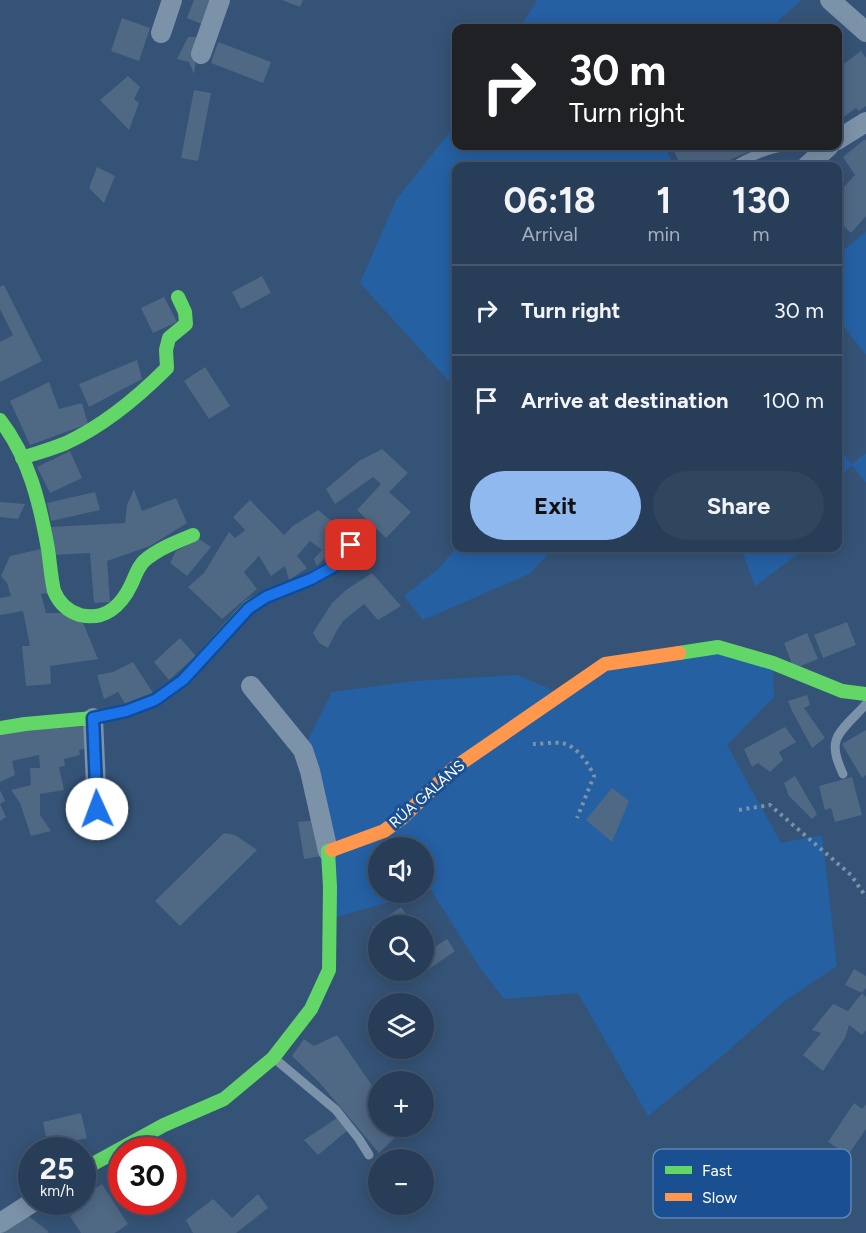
<!DOCTYPE html>
<meta charset="utf-8">
<style>
body{margin:0;font-family:Figtree,sans-serif;background:#30455e;color:#f1f3f6;height:100vh;display:flex;flex-direction:column;font-size:22px;white-space:nowrap}
*{box-sizing:border-box;margin:0}
p{font-size:20px;color:#a5aeba}
.icon{flex:none;width:33px;height:33px;fill:none;stroke:currentColor;stroke-width:2;stroke-linecap:round;stroke-linejoin:round}
.map{position:relative;flex:1;overflow:hidden}
.side{position:absolute;left:452px;top:162px;width:390px;height:390px;display:flex;flex-direction:column;background:#283e58;border-radius:12px;box-shadow:0 3px 15px #0003,0 0 0 2px #44576e}
.side>*{flex:none}
.hud{position:absolute;left:452px;top:24px;width:390px;height:126px;border-radius:12px;box-shadow:0 3px 15px #0003,0 0 0 2px #44576e;background:#202124;color:#fff;overflow:hidden}
.controls{position:absolute;left:368px;top:837px;display:grid;gap:12px}
.controls a{display:grid;place-items:center;width:66px;height:66px;border-radius:50%;background:#283e58;box-shadow:0 3px 15px #0003,0 0 0 2px #44576e;font-size:30px}
.speed{position:absolute;left:18px;top:1137px;display:flex;gap:12px;font-size:30px;font-weight:700;text-align:center}
.speed>*{display:grid;place-content:center;width:78px;height:78px;border-radius:50%;background:#283e58;box-shadow:0 3px 15px #0003,0 0 0 2px #44576e;line-height:1}
.speed small{font-size:15px;font-weight:400}
.speed .limit{border:9px solid #d22;background:#fff;color:#111}
.pin{position:absolute;display:grid;place-items:center;width:51px;height:51px;color:#fff;margin:-26px;border-radius:12px;box-shadow:0 3px 9px #0006}
.me{position:absolute;width:66px;margin:-33px;rotate:358deg;stroke-linejoin:round;filter:drop-shadow(0 0 4px #0008)}
.turn{display:flex;align-items:center;gap:21px;height:126px;padding:0 18px;font-size:27px}
.turn .icon{width:78px;height:78px;stroke-width:2.5}
.turn b{display:block;font-size:42px;line-height:51px}
.eta{display:flex;justify-content:space-evenly;align-items:center;height:102px;text-align:center}
.eta b{font-size:36px;font-weight:700;line-height:42px}
.cta{display:flex;gap:12px;margin-top:auto;padding:12px 18px}
.cta a{flex:1;height:69px;border-radius:36px;background:#90b9f0;color:#111;font-size:24px;font-weight:700;line-height:69px;text-align:center}
.cta a+a{background:#30455e;color:#f1f3f6}
ul{padding:0;list-style:none}
li{display:flex;align-items:center;gap:18px;height:90px;padding:0 18px;border-top:2px solid #44576e}
li div{flex:1}
li b{display:block;font-size:22px}
li em{font-style:normal}
.map>svg:first-child{display:block}
.green{fill:#2560a3}
.building{fill:#4f6884}
.lines{fill:none;stroke-linecap:round;stroke-linejoin:round}
.path{stroke:#7c92a9;stroke-width:4;stroke-dasharray:3 4.5;stroke-linecap:butt}
.lane{stroke:#7c92a9;stroke-width:9}
.street{stroke:#7c92a9;stroke-width:20}
.fast{stroke:#63d668;stroke-width:14}
.slow{stroke:#ff974d;stroke-width:14}
.route-casing{stroke:#114b97;stroke-width:15}
.route{stroke:#1a73e8;stroke-width:10}
.labels{text-anchor:middle;dominant-baseline:central;stroke-width:6;stroke-linejoin:round;paint-order:stroke}
.street-label{font-size:15px;fill:#fff;stroke:#1a5091}
.key{fill:#1a5091;stroke:#5f84b2;stroke-width:1.5}
.key-label{font-size:16px;fill:#fff}
</style>
<div class="map">
<svg width="866" height="1233" viewBox="0 0 866 1233">
<rect width="100%" height="100%" fill="#355376"/>
<path class="green" d="M537,0h265l-32,28h-250z
M456,124v22h211l-2,1 9,19h-218v223l-96,-106 36,-83z
M866,232v123l-29,-37v-63z
M837,446l15,18 14,-11v30l-14,-18 -15,14z
M456,548h98l-25,26 -106,46 -19,-24 35,-28z
M741,548h65l-51,38z
M712,648l61,15 1,34 -47,48 54,98 41,-8 15,131 -51,34 -64,56 -74,60 -70,-123 -74,6 -24,-31 -49,-78 -8,2v-44h-45v44l42,1 -90,26 -27,-169 29,-58 82,-11 103,-6 45,19 43,-30z"/>
<path class="building" d="M194,0h21l-11,25 -17,-7z
M282,0h21l-3,7z
M122,18l28,10 -11,33 -28,-10z
M188,37h11l-5,37 -5,-12 -12,-3z
M218,42l53,20 -8,21 -52,-20z
M861,51l5,7v48l-7,5 -3,-3 -19,14v-53z
M128,76l12,11 -6,12 5,4 -10,27 -29,-30z
M194,90l17,3 -13,68 -17,-3z
M865,139l1,2v75l-15,17 -14,-13v-26l18,-19 -12,-18z
M688,146h74l-46,20h-35l-7,-15z
M97,167l18,9 -11,27 -15,-15z
M262,276l9,17 -30,16 -9,-17z
M4,285l38,76 -42,21v-40l13,-7 -13,-26v-22z
M164,297l13,25 -24,11 -12,-25z
M137,360l5,19 -53,28 -10,-23z
M205,367l25,39 -21,13 -25,-38z
M49,382l10,27 23,-6 6,21 -58,21 -20,-44z
M382,449l26,24 -19,19 22,20 -25,26 -29,-28 24,-26 -8,-7 -38,27 -9,-15 33,-28z
M70,451l12,27 -32,15 -13,-26z
M134,489l8,22 34,-13 11,25 -37,23 -43,15 3,41 -16,1 -4,-50 -36,2 -3,-28 74,-4 2,-18z
M95,492l5,18 -49,11 -4,-18z
M250,500l34,35 9,-9 25,-16 30,25 -31,31 -3,-7 8,-9 -12,-9 -13,15 10,12 -18,12 -4,-14 -14,10 -12,-20 -15,16 13,17 -35,30 -34,-32 16,-14 25,-41 6,6 10,-8 -12,-13z
M0,502l25,2 -7,15 -18,-2z
M199,539l12,8 -24,29 -17,-13 6,-12z
M41,549l9,44 -9,1 5,19h15l22,10 15,36 -48,7 1,18 -25,2 -4,-40h8l-7,-35 -23,4v-17l11,-2 -4,-13 -6,-7 9,-20z
M372,573l29,33 -23,14 -14,-16 -21,17 -7,11 -8,16 -9,-5 -6,-10 19,-30 14,-13z
M847,622l9,23 -33,13 -9,-23z
M807,633l11,26 -20,8 -6,-3 -8,-21z
M180,638l16,18 -27,24 -15,-18z
M133,662l20,31 -28,11 -7,-12 -14,7 -7,-24 16,-3z
M807,695l3,10 -6,3 21,30 -13,10 -20,-37 -4,-10z
M89,726l-1,22 -9,2 1,5 -16,4 1,7 -6,1 5,23 -24,4v21l11,16 -20,5 -11,-33 -9,-13 20,-5 -1,-17h10l-1,-13 -27,6 3,14 -15,7v-50z
M785,727l11,15 -17,10 4,8 -13,12 -12,-9 -6,4 -8,-18z
M866,730v45l-4,3 -20,-34z
M795,776l22,38 -5,5 -23,-23 -5,-13z
M852,777l10,38 -27,7 -4,-14 -6,2 -6,-24z
M612,788l17,13 -17,41 -26,-22z
M0,790l5,11 -5,3 6,13 -6,4z
M316,820l5,36 -17,3 -6,-37z
M224,833l11,2 22,15 -77,76 -25,-25z
M401,907l13,19h-36v10l-6,-9z
M423,939l7,11 17,-11 8,12 -45,31 -8,-12h21z
M854,969l12,7v12l-4,5 -17,-8z
M862,993l4,4v33l-4,5 -13,-10 -4,13 -22,33 -20,-16 18,-22 -9,-3 21,-26 15,7z
M337,1035l41,59v32h22l3,4 -24,23 -60,-71 -27,-26 12,-17 10,7z
M854,1103l8,6 4,-5v25l-18,26 -20,-13z
M81,1113l6,25 -39,9 -5,-25z
M337,1118l11,12 -30,25 -14,-15z
M122,1169v26l-12,-19z
M102,1184l26,40 -13,9h-34l-11,-17 12,-8 -4,-6h4v-5z
M258,1194l10,14 -32,25h-43l-7,-13 27,-21 19,19z
M125,1202h21l-15,9z
M26,1214l23,18 -2,1h-47z"/>
<g class="lines">
<path class="path" d="M533,744c9,0 21,-2 29,-1 15,3 27,21 32,33l-17,42
M739,810l31,-5 81,70 15,22"/>
<path class="lane" d="M807,146h1
M734,166c16,-10 32,-16 51,-20
M843,774c-4,-9 -10,-22 -7,-33 3,-12 22,-27 30,-37
M275,1059l61,51 23,29 10,16"/>
<path class="street" d="M830,0l36,32
M161,33l11,-33
M201,54l19,-54
M837,140l29,-18
M807,166l22,-20
M251,686l52,64 7,21 18,80
M93,718l4,91
M0,1223l33,-21"/>
<path class="fast" d="M0,420c29,37 40,84 48,129 2,14 3,28 6,42 5,12 13,20 26,24 24,6 41,-9 51,-30 4,-8 6,-17 13,-24 14,-12 32,-19 49,-26
M22,458c15,-5 30,-9 44,-15 39,-18 71,-45 101,-75l-1,-18 3,-12 17,-14 -1,-12 -7,-15
M679,653l39,-6 55,16 69,28 24,3
M0,728l25,-4 68,-6 33,-7 29,-11 28,-20 66,-73 17,-10 45,-18 22,-12 18,-22
M82,1170l82,-45 60,-26 49,-41 38,-49 18,-39 1,-83 -2,-36 4,-1"/>
<path class="slow" d="M332,850l52,-19 18,-13 52,-50 151,-104 74,-11"/>
</g>
<g class="lines">
<g class="route-casing">
<path id="route" d="M97,809l-4,-91 33,-7 29,-11 28,-20 66,-72 17,-11 45,-18 22,-12 18,-22"/>
</g>
<use href="#route" class="route"/>
</g>
<g class="labels">
<g class="street-label">
<text transform="translate(427 794) rotate(-41)">RÚA GALÁNS</text>
</g>
</g>
<rect x="653" y="1149" width="198" height="69" rx="9" class="key"/>
<rect x="665" y="1166" width="27" height="8" fill="#63d668"/>
<rect x="665" y="1193" width="27" height="8" fill="#ff974d"/>
<g class="key-label">
<text x="702" y="1176">Fast</text>
<text x="702" y="1203">Slow</text>
</g>
</svg>
<div class="controls">
<a><svg class="icon" aria-label="sound" viewBox="0 0 24 24"><path d="M4 9h4l5-4v14l-5-4H4zM17 9q2 3 0 6"/></svg></a>
<a><svg class="icon" aria-label="search" viewBox="0 0 24 24"><circle cx="10" cy="10" r="6"/><path d="M15 15l6 6"/></svg></a>
<a><svg class="icon" aria-label="layers" viewBox="0 0 24 24"><path d="M12 4l9 5-9 5-9-5zM3 14l9 5 9-5"/></svg></a>
<a>+</a>
<a>−</a>
</div>
<div class="speed"><div>25<small>km/h</small></div><div class="limit">30</div></div>
<div class="pin" style="left:351px;top:545px;background:#d93025"><svg class="icon" aria-label="arrive" viewBox="0 0 24 24"><path d="M6 21V4h12l-3 4 3 4H6"/></svg></div>
<svg class="me" style="left:97px;top:809px" viewBox="-20 -20 40 40"><circle r="19" fill="#fff"/><path d="M0-13L10 11 0 6-10 11z" fill="#1a73e8"/></svg>
<div class="hud">
<div class="turn"><svg class="icon" aria-label="right" viewBox="0 0 24 24"><path d="M7 20v-9h11M14 6l5 5-5 5"/></svg><div><b>30 m</b>Turn right</div></div>
</div>
<section class="side">
<div class="eta">
<div><b>06:18</b><p>Arrival</p></div>
<div><b>1</b><p>min</p></div>
<div><b>130</b><p>m</p></div>
</div>
<ul>
<li><svg class="icon" aria-label="right" viewBox="0 0 24 24"><path d="M7 20v-9h11M14 6l5 5-5 5"/></svg><div><b>Turn right</b></div><em>30 m</em></li>
<li><svg class="icon" aria-label="arrive" viewBox="0 0 24 24"><path d="M6 21V4h12l-3 4 3 4H6"/></svg><div><b>Arrive at destination</b></div><em>100 m</em></li>
</ul>
<div class="cta"><a>Exit</a><a>Share</a></div>
</section>
</div>
